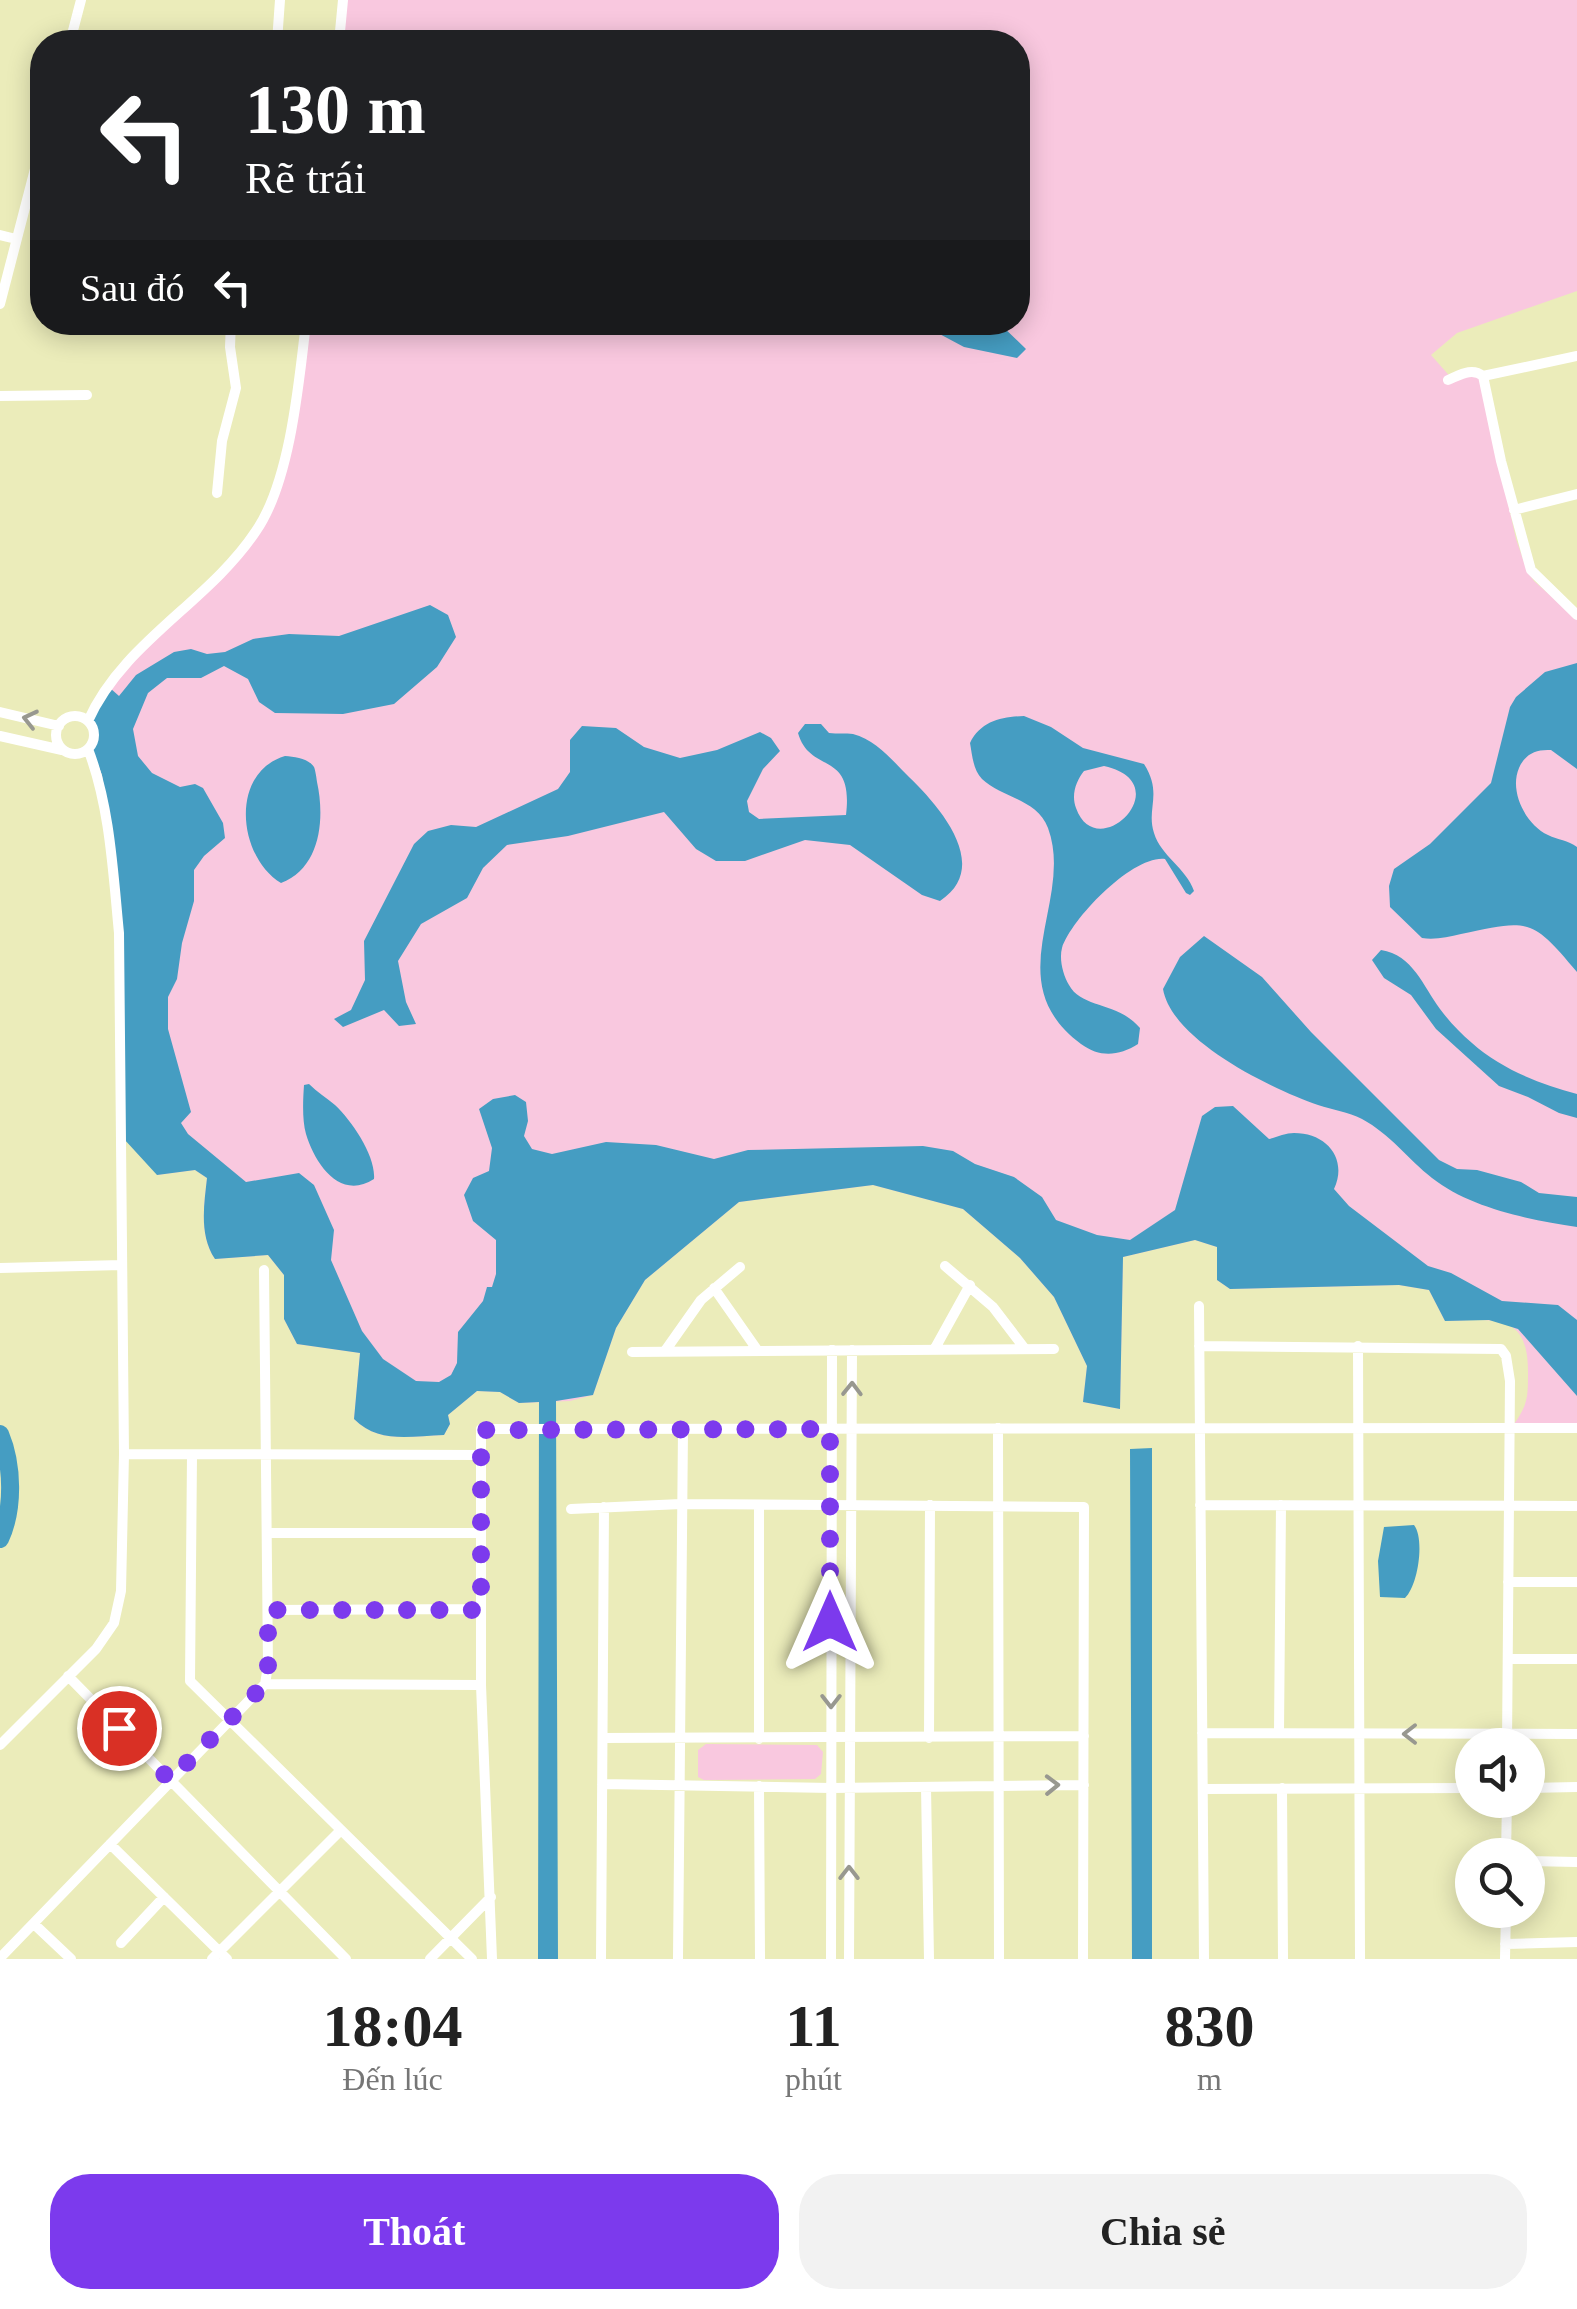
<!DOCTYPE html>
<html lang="vi">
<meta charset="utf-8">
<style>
body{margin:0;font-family:"Times New Roman",serif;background:#f2f2f2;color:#222;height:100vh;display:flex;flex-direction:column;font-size:38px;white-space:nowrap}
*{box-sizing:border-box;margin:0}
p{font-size:32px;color:#767676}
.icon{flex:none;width:55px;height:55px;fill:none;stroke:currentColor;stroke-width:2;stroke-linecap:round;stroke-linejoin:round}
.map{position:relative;height:1959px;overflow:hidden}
.drawer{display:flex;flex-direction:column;background:#fff;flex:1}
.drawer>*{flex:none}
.top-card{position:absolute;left:30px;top:30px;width:1000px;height:305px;border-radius:40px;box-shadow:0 5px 25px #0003;background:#202124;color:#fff;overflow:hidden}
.fabs{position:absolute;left:1455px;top:1728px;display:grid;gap:20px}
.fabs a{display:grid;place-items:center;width:90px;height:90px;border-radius:50%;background:#fff;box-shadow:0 5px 25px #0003;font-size:50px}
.pin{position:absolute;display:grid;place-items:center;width:85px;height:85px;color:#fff;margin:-42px;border:5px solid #fff;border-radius:50%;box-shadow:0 2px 10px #0007}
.me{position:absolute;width:110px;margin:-55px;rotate:0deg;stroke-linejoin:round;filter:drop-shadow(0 0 8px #0008)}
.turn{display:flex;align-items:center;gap:35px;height:210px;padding:0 50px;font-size:45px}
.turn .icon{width:130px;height:130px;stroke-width:2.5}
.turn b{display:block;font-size:70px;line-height:85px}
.then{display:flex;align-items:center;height:95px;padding:0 50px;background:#0003;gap:20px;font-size:38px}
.eta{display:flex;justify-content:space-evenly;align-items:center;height:170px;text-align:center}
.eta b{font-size:60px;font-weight:700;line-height:70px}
.action{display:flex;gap:20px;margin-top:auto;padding:20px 50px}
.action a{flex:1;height:115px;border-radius:40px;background:#7c3aed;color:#fff;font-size:40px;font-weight:700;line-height:115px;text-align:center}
.action a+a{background:#f2f2f2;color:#222}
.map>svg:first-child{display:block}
.green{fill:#f9c8df}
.water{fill:#459dc2;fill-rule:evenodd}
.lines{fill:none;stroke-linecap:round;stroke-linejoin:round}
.river{stroke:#459dc2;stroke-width:18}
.minor{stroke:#fff;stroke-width:10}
.oneway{stroke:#989890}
.route{stroke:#7c3aed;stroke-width:18;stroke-dasharray:0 32.4}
</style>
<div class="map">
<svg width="1577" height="1959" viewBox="0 0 1577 1959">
<rect width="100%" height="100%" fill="#ebecba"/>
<path class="green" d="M347,0h1230v291l-120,42 -26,22 23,26 17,-6 9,3 36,161 11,32 7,10 43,38v805h-63c14,-20 14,-27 14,-52 0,-60 -33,-52 -83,-51l-16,-31 -30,-5 -169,4 -13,-9v-33l-22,-7 -72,17 -3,152 -37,-7 4,-36 -33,-69 -34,-39 -57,-49 -90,-24 -134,17 -94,78 -29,48 -23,67 -23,6 -51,2 -19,-11 -23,-1 -29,24 2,9 -6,11c-34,1 -65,9 -90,-16l6,-66 -63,-9 -13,-25v-44l-16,-20 -53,4c-16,-24 -11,-54 -8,-81l-12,-8 -38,5 -41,-309 -14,-91 -10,-26c6,-10 6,-17 0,-28 27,-60 115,-134 163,-182 40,-60 43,-147 54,-216l709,-1v-280h-676z
M706,1744l111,1 6,7 -2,22 -6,5 -111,1 -6,-3v-27z"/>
<path class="water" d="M933,323h66l27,26 -9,9 -53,-11 -30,-16z
M430,605l18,10 8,22 -19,30 -43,37 -51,10 -68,-1 -16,-11 -11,-23 -24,-13 -23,12h-34l-19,15 -15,36 5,27 14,17 28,14 15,-3 8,4 20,35 2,15 -21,18 -10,14v31l-12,42 -5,36 -9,18v32l23,83 -10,11 7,11 58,48 53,-9 15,12 20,45 -3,30 31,71 21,28 33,22 23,1 12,-7 6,-12 1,-31 25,-31 4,-14h5l4,-13v-34l-23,-19 -9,-26 9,-17 16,-7 3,-23 -13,-39 14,-10 22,-4 11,7 2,19 -4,15 8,13 20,5 54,-12 50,3 58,14 34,-9 175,-4 30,5 22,13 39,13 28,20 14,23 41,15 33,5 45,-30 27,-94 13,-9 18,-1 36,33c8,-2 17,-6 25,-6 33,0 54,26 40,56l15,17 79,60 23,7 51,28 56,4 19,15v76l-59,-67 -29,-9 -44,1 -16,-31 -30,-5 -169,4 -13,-9v-33l-22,-7 -72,17 -3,152 -37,-7 4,-36 -33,-69 -34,-39 -57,-49 -90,-24 -134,17 -94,78 -29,48 -23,67 -37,6 2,558h-20l1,-557 -20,1 -19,-11 -23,-1 -29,24 2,9 -6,11c-34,1 -65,9 -90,-16l6,-66 -63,-9 -13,-25v-44l-16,-20 -53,4c-16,-24 -11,-54 -8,-81l-12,-8 -38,5 -33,-36 -8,-273 -14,-91 -10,-26c6,-10 6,-17 0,-28l18,-33 9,8 17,-21 38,-23 17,-3 16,5 18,-2 28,-13 36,-5 50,2z
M1577,663v106l-26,-19c-15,-1 -26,4 -32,18 -10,23 6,56 29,67 10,5 20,5 29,12v125c-45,-54 -48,-53 -116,-38 -13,3 -26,6 -39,4l-32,-31 -1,-21 5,-17 36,-25 61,-61 19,-76 6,-10 29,-25z
M1024,716l27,11 32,21 61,16c19,30 2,44 10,69 7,23 32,35 40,58l-4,4 -4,-2 -21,-34c-32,-4 -93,59 -103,89 -3,11 1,27 7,37 13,24 48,16 71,43l-2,16c-19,12 -38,14 -57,0 -85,-63 -6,-143 -33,-216 -11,-29 -46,-30 -66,-49 -9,-9 -10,-25 -12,-36 11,-22 31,-26 54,-27zM1104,766c77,17 -7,101 -28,42 -5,-13 0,-27 8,-37z
M805,724h16l8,9c8,1 17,0 24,1 23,6 40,27 56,43 29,28 84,89 31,124l-18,-6 -72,-50 -45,-5 -60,21h-29l-20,-12 -32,-37 -96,24 -61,9 -24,23 -16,30 -46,26 -23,37 8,41 10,22 -17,2 -15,-16 -41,17 -9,-8 17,-9 14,-30 -1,-39 50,-97 14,-13 23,-6 25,2 82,-38 12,-17v-32l12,-14 34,2 28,19 36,11 37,-8 43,-18 11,6 9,13 -17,18 -16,32 2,11 10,7 87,-4c8,-66 -36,-40 -48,-82z
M285,756c10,1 23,2 29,11 1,1 3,14 3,15 8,36 4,86 -36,101 -43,-26 -52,-110 4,-127z
M1204,936l58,41 49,55 128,128 18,9 20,1 44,12 18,11 38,4v30c-47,-7 -107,-19 -145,-49 -24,-19 -42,-44 -70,-59 -14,-7 -29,-9 -44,-14 -46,-16 -146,-64 -155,-116l17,-32z
M1381,950c32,5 42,36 59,59 9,12 20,24 32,34 29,26 68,41 105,51v24l-18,-5 -31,-16 -29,-11 -63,-57 -25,-34 -27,-17 -12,-18z
M309,1084c8,8 18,14 26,21 17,16 41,51 39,74 -34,22 -59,-15 -68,-45 -4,-14 -3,-34 -2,-49z
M1152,1448v511h-20l-2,-510z
M1414,1525c11,14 4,61 -9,73l-25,-1 -2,-36 6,-34z"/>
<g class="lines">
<path class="river" d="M0,1434c13,31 14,75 0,105"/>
<path class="minor" d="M70,42l11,-42
M277,42l3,-42
M339,42l4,-42
M0,235l16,4
M0,304l42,-162
M1483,376l94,-20
M1448,380c12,-5 24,-13 35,-4l18,85 30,109 46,45
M0,396l87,-1
M217,493l5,-52 14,-53 -6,-41 1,-25
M1514,510l63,-16
M0,712l59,14
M56 735a19 19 0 1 1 38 0a19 19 0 1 1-38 0Z
M88,721c35,-79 121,-119 168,-190 34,-49 43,-148 50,-209
M0,736l62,14
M945,1266l48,41 32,42
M0,1268l122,-3
M714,1288l44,63
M1199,1306l5,653
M1199,1346l302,3 5,7 4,25 -3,364
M1358,1346l2,613
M934,1350l36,-65
M665,1351l36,-51 39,-33
M632,1352l422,-3
M998,1428l1,531
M124,1454l357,1
M192,1455l-2,226 282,278
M1200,1505l377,1
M571,1509l110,-5 403,3 -1,452
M267,1533h214
M1508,1582h69
M268,1610l213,-1
M1508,1659h69
M68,1676l278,283
M265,1684l216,1
M1202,1733l375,1
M1279,1733l2,-228
M603,1738l481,-2
M929,1738l1,-233
M759,1739v-234
M0,1745l96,-96 18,-26 7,-32 3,-137 -5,-521c-6,-61 -9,-127 -31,-184
M602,1784l229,4 253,-3
M759,1786l1,173
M926,1787l3,172
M1282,1788l1,171
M1528,1788l49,-1
M1203,1789l269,-1
M110,1844l117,115
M1506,1855l1,-55
M1528,1861l49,1
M34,1924l37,35
M121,1943l43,-46
M1505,1944l72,-2
M0,1958l265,-274 3,-18 -4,-396
M212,1959l129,-129
M430,1959l61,-62
M492,1959l-11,-274v-256l1096,-1
M601,1959l3,-452
M678,1959l5,-530
M831,1959l1,-609
M849,1959l3,-609
M1505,1959l1,-49"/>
</g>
<defs><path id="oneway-chevron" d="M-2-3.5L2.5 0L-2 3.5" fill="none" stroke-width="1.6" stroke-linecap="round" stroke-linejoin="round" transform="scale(2.5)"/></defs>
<g class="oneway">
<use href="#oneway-chevron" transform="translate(30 719) rotate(-167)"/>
<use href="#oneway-chevron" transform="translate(852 1389) rotate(-89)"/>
<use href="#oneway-chevron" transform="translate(831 1701) rotate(90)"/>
<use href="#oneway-chevron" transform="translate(1410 1734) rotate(-180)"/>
<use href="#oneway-chevron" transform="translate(1052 1785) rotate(-1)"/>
<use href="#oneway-chevron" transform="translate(849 1873) rotate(-90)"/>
</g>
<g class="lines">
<path class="route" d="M119,1728l51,52 95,-96 3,-18v-56h213v-180l349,-1v193"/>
</g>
</svg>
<div class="fabs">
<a><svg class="icon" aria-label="sound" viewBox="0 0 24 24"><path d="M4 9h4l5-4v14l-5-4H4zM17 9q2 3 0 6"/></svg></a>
<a><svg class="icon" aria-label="search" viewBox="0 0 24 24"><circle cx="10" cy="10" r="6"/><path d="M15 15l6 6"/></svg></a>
</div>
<div class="pin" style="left:119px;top:1728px;background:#d93025"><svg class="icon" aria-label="arrive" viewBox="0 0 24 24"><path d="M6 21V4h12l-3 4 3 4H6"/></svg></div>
<svg class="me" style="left:830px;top:1622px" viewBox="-20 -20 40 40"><path d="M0-17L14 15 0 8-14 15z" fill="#7c3aed" stroke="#fff" stroke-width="4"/></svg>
<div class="top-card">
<div class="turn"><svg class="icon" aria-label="left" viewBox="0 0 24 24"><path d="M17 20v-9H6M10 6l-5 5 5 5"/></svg><div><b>130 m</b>Rẽ trái</div></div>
<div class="then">Sau đó<svg class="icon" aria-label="left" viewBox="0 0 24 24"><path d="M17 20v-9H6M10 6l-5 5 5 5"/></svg></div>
</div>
</div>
<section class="drawer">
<div class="eta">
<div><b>18:04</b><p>Đến lúc</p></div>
<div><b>11</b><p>phút</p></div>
<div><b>830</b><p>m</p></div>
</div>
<div class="action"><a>Thoát</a><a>Chia sẻ</a></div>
</section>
